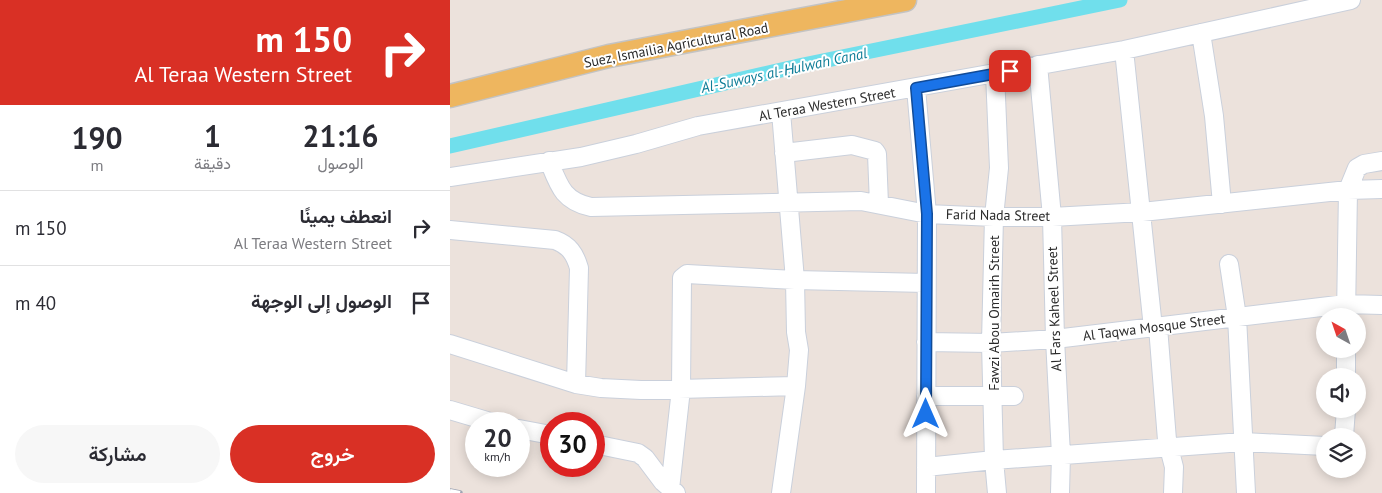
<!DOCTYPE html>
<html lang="ar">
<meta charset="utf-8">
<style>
body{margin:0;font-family:"PT Sans",Vazirmatn,sans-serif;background:#f7f7f7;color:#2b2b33;direction:rtl;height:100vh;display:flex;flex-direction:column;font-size:19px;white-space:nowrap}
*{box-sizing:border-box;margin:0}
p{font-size:16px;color:#7c7c81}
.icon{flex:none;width:28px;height:28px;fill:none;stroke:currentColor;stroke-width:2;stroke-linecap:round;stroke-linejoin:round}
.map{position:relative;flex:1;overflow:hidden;direction:ltr}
.drawer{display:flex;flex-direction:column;background:#fff;width:450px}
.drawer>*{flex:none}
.hud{background:#d93025;color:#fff;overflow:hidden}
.needle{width:32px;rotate:320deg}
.tools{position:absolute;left:866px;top:308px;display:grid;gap:10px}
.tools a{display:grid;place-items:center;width:50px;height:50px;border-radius:50%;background:#fff;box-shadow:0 2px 12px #0003;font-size:25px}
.speed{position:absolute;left:15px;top:412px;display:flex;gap:10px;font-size:25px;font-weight:700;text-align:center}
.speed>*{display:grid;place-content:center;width:65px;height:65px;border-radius:50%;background:#fff;box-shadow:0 2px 12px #0003;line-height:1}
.speed small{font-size:12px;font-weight:400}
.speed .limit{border:8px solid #d22;background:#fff;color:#111}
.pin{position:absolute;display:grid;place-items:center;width:42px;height:42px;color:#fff;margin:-21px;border-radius:10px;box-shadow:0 2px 8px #0006}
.me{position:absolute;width:55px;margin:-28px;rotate:0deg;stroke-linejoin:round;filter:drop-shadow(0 0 4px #0008)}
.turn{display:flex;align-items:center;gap:18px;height:105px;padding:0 15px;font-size:22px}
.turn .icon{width:65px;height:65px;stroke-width:2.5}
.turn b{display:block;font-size:35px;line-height:42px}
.eta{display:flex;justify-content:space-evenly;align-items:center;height:85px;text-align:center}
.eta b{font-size:30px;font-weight:600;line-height:35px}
.primary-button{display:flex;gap:10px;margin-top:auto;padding:10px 15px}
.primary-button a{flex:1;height:58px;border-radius:30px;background:#d93025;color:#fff;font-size:20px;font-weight:600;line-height:58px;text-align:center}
.primary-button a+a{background:#f7f7f7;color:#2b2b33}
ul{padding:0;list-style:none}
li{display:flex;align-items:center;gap:15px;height:75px;padding:0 15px;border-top:1px solid #e1e1e2}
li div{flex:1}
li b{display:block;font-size:19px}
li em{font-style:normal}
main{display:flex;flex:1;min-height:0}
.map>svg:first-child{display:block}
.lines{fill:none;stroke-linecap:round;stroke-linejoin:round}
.canal{stroke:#70dfec;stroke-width:15}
.minor-casing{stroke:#cad0db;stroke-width:20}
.major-casing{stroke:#c3c3c3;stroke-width:25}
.minor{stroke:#fff;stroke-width:18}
.major{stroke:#eeb65f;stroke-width:22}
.rail-casing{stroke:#9fa5b4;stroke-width:5.5}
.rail{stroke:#fff;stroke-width:4;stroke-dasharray:11;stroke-linecap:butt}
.route-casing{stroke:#114b97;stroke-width:12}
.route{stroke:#1a73e8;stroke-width:9}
.labels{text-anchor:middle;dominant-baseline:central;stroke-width:4;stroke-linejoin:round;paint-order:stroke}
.street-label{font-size:14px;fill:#2a2a2a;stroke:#fff}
.water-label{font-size:15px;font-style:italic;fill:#107e98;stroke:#fff}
</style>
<main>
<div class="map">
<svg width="932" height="493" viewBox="0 0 932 493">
<rect width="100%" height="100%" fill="#ece2dc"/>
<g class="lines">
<path class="canal" d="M0,146l353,-81 317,-65"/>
<g class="minor-casing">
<path id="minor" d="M751,33l13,83 8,88
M674,50l29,278
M588,65l14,152 3,122 6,116 -1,38
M545,73l4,95 -5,49 -3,126 3,117 3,33
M466,88l11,126 -1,279
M334,153l68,-8 23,6 2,3 2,50
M99,161c10,25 14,40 42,46l270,-6 66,13 67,3h58l90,-5 206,-22 34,-1
M0,177l131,-20 55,-13 62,-18 426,-76 227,-50
M0,230l105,10c14,5 20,14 24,28l-3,116
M779,264l8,53 9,176
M896,316l2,-126 9,-22 7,-4 18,-3
M708,327l9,113 7,27 -1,26
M476,342l65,1 64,-4 291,-35 36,1
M0,344l126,40 25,4 40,2 155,-4
M896,376v-27
M476,396h88
M0,410l47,14
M69,429l32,6
M894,436l2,-27
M144,444l44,9 7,5 18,24 13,11
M476,467l68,-7 249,-18 82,4
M220,489l11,-100 1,-111 5,-4 108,6 131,3
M331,493l15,-107 3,-36 -3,-18 -1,-52 -14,-168"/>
</g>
<g class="major-casing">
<path id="major" d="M0,96l159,-40 296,-56"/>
</g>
<use href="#minor" class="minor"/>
<use href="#major" class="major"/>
<g class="rail-casing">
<path id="rail" d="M0,491l10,2"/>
</g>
<use href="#rail" class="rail"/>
</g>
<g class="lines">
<g class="route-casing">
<path id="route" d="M476,414l1,-200 -11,-126 94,-17"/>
</g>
<use href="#route" class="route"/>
</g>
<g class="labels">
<g class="street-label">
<text transform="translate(226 45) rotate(-11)">Suez, Ismailia Agricultural Road</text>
<text transform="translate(377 104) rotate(-10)">Al Teraa Western Street</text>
<text transform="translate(548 215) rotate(1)">Farid Nada Street</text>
<text transform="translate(604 309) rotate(-92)">Al Fars Kaheel Street</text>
<text transform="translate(544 313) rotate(-90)">Fawzi Abou Omairh Street</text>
<text transform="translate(704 327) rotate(-7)">Al Taqwa Mosque Street</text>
</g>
<g class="water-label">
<text transform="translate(334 70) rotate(-12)">Al-Suways al-Ḥulwah Canal</text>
</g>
</g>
</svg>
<div class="tools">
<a><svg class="needle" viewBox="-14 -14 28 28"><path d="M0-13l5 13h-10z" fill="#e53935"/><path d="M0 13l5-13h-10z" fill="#7c7c81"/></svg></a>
<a><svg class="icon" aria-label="sound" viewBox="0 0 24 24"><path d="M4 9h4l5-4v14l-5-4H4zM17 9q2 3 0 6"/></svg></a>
<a><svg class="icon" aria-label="layers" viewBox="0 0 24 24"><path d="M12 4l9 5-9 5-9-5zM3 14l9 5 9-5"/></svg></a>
</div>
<div class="speed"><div>20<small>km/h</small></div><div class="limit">30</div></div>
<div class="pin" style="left:560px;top:71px;background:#d93025"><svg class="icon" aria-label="arrive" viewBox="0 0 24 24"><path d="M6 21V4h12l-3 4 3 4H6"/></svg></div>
<svg class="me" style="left:476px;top:414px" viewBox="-20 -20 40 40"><path d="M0-17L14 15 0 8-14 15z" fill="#1a73e8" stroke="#fff" stroke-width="4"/></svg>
</div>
<section class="drawer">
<div class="hud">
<div class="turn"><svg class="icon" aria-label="right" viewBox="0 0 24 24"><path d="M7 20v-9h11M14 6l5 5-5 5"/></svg><div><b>150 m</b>Al Teraa Western Street</div></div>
</div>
<div class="eta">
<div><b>21:16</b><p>الوصول</p></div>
<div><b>1</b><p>دقيقة</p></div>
<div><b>190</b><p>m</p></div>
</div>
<ul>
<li><svg class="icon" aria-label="right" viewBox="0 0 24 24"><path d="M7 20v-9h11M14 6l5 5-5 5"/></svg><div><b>انعطف يمينًا</b><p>Al Teraa Western Street</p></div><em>150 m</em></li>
<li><svg class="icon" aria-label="arrive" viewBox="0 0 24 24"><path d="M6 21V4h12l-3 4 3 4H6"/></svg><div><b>الوصول إلى الوجهة</b></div><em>40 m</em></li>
</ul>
<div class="primary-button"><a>خروج</a><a>مشاركة</a></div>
</section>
</main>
